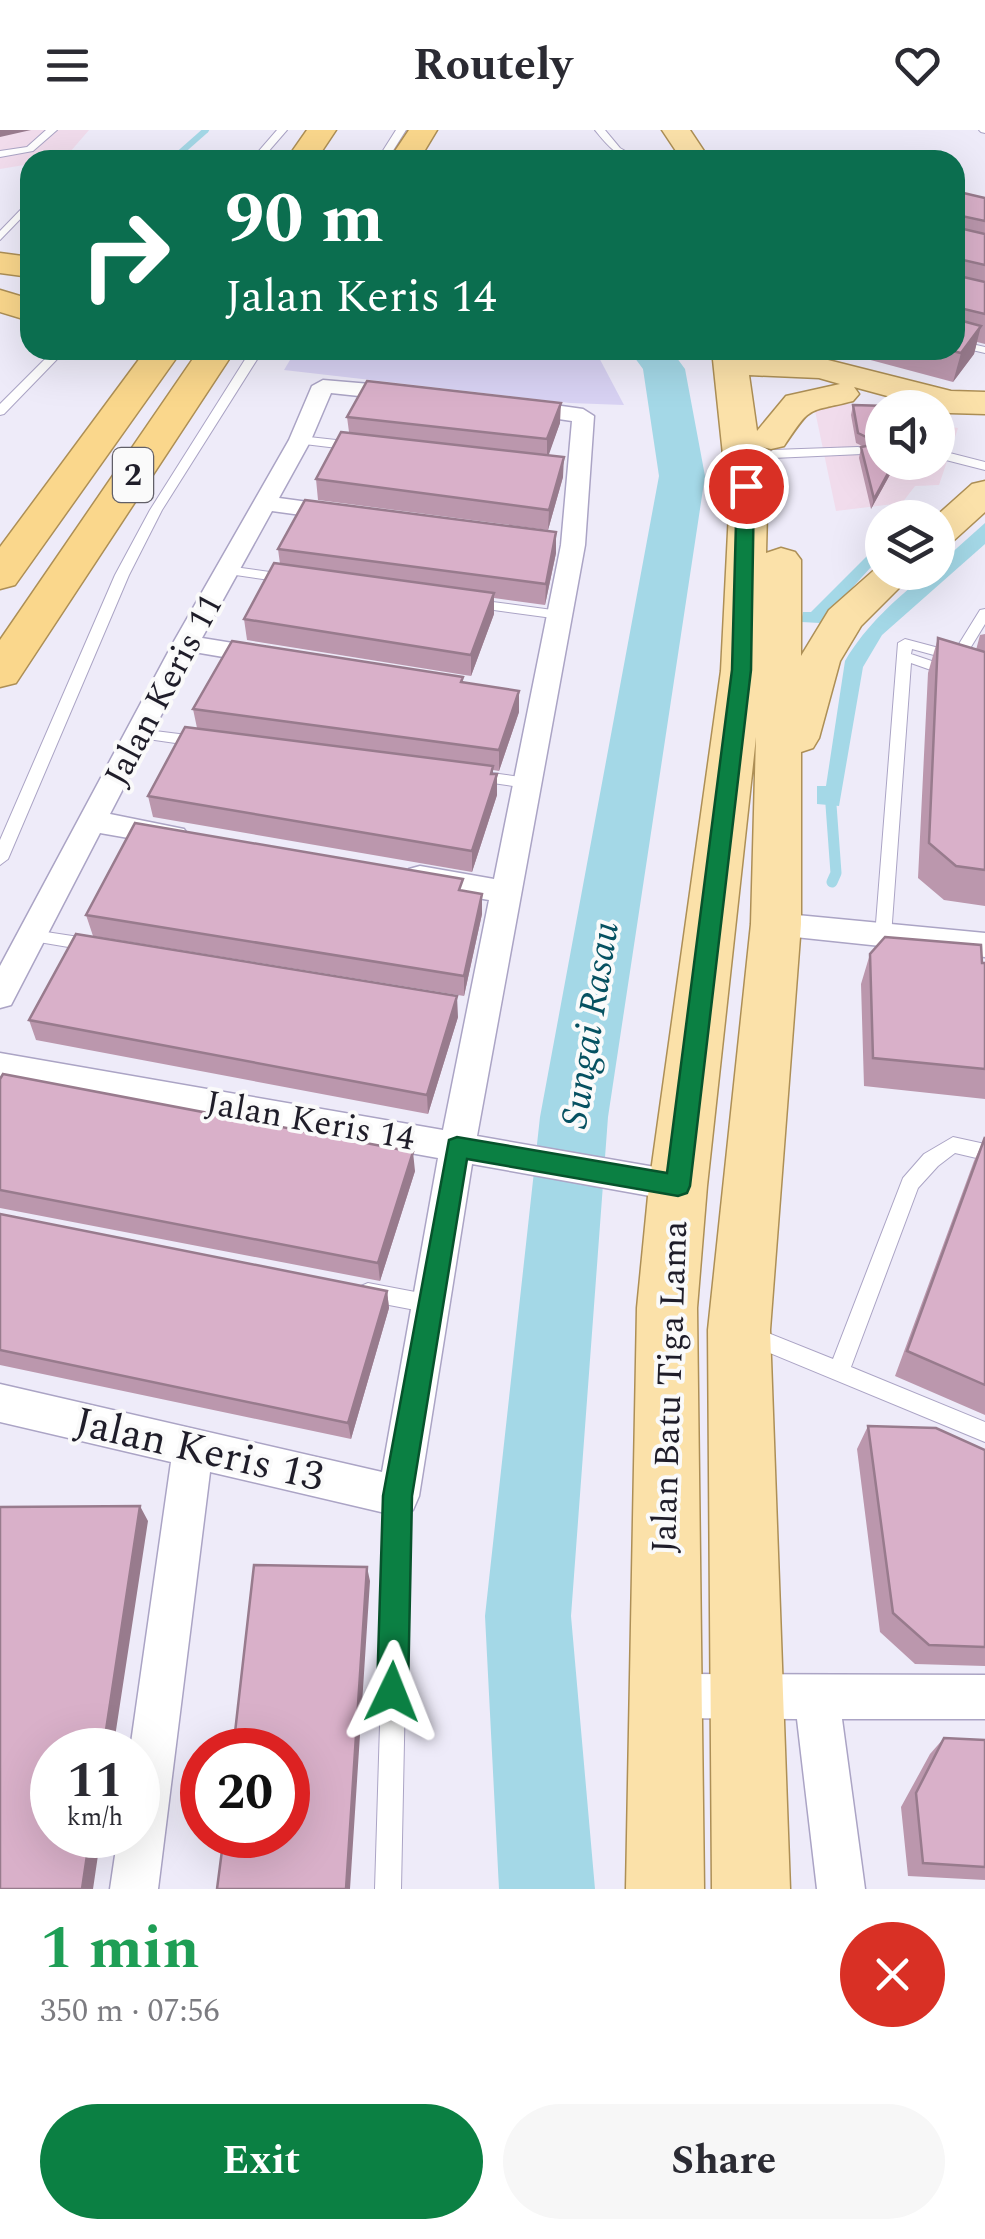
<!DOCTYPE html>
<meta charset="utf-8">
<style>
body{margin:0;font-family:Spectral,serif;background:#f7f7f7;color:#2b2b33;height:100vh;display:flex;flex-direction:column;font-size:38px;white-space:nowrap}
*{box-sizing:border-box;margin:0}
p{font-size:32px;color:#7c7c81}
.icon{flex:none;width:55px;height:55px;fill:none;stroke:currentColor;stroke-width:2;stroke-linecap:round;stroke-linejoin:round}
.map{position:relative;height:1759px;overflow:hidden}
.sheet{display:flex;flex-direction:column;background:#fff;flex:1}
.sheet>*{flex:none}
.banner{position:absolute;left:20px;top:20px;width:945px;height:210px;border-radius:30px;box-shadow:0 10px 40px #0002;background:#0b6e4f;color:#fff;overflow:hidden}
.buttons{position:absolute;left:865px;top:260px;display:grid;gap:20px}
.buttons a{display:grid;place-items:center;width:90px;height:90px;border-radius:50%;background:#fff;box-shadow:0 10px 40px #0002;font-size:50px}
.speed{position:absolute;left:30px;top:1598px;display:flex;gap:20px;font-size:50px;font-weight:700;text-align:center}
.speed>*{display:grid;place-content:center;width:130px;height:130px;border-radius:50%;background:#fff;box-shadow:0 10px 40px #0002;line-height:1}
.speed small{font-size:25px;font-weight:400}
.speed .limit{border:15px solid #d22;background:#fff;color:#111}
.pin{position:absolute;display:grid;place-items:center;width:85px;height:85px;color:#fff;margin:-42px;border:5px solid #fff;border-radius:50%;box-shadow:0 2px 10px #0007}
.me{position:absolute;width:110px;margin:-55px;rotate:2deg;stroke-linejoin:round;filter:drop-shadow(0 0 8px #0008)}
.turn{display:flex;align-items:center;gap:35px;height:210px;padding:0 40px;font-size:45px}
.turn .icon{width:130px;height:130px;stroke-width:2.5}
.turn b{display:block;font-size:70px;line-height:85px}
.round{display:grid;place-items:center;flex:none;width:105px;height:105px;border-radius:52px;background:#f7f7f7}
.headline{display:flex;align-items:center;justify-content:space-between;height:170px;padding:0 40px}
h1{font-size:60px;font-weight:700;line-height:75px;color:#1e9e55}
.cta{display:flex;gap:20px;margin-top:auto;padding:20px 40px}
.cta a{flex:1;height:115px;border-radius:60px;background:#0b8043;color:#fff;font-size:40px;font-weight:700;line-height:115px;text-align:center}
.cta a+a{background:#f7f7f7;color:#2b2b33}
header{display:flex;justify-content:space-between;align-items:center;height:130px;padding:0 40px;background:#fff;font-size:45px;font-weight:700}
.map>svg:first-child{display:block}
.commercial{fill:#f1dcec}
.green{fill:#d8d2f3}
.water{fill:#a4d8e7}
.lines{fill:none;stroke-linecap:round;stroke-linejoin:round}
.stream-far1{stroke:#a4d8e7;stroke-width:6}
.stream{stroke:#a4d8e7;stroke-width:11}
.river{fill:#a4d8e7;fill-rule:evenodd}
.service-casing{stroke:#aba4c5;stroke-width:2}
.minor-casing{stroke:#aba4c5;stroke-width:3}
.primary-casing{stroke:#ad8f56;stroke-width:3}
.trunk-casing{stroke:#ad8f56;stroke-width:3}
.service{fill:#fff;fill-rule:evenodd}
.minor{fill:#fff;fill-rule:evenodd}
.primary{fill:#fbe1a9;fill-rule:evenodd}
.trunk{fill:#fad78c;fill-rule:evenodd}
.wall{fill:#bb97ad}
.shaded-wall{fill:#987b8d}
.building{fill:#d9b0c9;stroke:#987b8d;stroke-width:2.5}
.route{fill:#0b8043;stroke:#07532c;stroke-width:2.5}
.labels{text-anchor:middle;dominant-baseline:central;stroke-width:8;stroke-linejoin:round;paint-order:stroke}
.shield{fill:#fafafa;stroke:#615f68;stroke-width:2.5}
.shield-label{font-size:32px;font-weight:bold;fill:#1f1d29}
.street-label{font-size:35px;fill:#1f1d29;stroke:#fafafa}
.water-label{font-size:38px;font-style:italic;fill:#065161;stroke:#fafafa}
.near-street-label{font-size:42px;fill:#1f1d29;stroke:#fafafa}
</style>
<header><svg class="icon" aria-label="menu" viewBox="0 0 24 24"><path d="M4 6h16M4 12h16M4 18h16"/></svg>Routely<svg class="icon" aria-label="heart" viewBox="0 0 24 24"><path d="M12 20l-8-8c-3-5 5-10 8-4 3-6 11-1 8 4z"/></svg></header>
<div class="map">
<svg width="985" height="1759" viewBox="0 0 985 1759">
<rect width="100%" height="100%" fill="#eeebf9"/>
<path class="commercial" d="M0,0h89l-25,29 -34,1v4l-30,5z
M837,272l45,8v52h56v-37l20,3 -19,57 -24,1 -13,17 -66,8 -22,-105z"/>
<path class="green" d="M296,220h299l29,55 -54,-2 -286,-33z"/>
<path class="water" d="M985,393v21l-103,91 -19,32 -24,139 -22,-2v-18h9l19,-125c21,-36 52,-63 83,-88l10,-1v-7z
M882,411v14l-62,68 -19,-1 2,-10h8z"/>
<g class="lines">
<path class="stream-far1" d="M172,30l34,-30"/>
<path class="stream" d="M831,675l5,68 -4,9"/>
<path class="river" d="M629,220h42l14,19 20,107 -97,641 -37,499 24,273h-96l-14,-273 55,-499 119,-641 -16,-107z"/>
<g class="service-casing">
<path id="service" d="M46,0h11l-24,21 -33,6v-6l27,-4z
M277,0h10l-26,30h-10z
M396,0h10l-19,30h-10z
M595,0h10l15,18 21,12c-22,0 -33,-14 -46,-30z
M979,0h6v3l-4,-1z
M30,42v8l-6,-5z
M30,70v9l-30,31v-9z
M955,210l30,7v6l-30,-7z
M54,220h12l-62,64 -4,1v-11z
M251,220h12l-101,160 -33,65 -121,284 -8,6v-25l115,-265 35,-65z
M300,306l54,6 6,4 -6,4 -58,-7 -2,-3z
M858,317l4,1v6l-89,4 -6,-4 6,-4z
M938,320l47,12v8l-47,-12z
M227,436l64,9 7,4 -7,4 -69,-10v-6z
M470,469l90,12 7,4 -7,4 -95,-13 -2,-3z
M985,479v15l-19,31 19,5v9l-73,-20 -1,5 74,25v10l-74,-26 -20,273 -8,6 -6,-2 -2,-4 23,-293 7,-4 49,13 26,-42z
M139,599l64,8 7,5 -7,5 -69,-10v-6z
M477,641l50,7 8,5 -8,5 -55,-8 -3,-4z
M33,800l59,9 8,6 -8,6 -65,-11 -2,-4z
M953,1007l32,7v16l-30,-7 -17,13 -20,22 -67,179 134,55v20l-244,-101 -3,-7 3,-7 7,-2 85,34 70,-181 21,-24z
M368,1153l63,12 7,3 3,6 -3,6 -7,3 -63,-12 -7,-3 -3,-6 3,-6z
M398,1355l8,3 3,8 -8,393h-26l12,-393 3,-8z"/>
</g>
<g class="minor-casing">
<path id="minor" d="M323,250l83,7 11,7 -11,7 -75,-8 -20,47 -32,58 66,9 12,7 -12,7 -73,-10 -70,127 68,11 13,8 -13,8 -76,-13 -84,162 74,15 5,7 -5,7 -10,3 -74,-13 -89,172 -11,3v-42l173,-323 116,-203 23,-54z
M519,270l64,9 11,7 -9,129 -108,591 201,35 13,4 5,11 -5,11 -13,4 -206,-37 -53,332 -6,14 -15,6 -188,-44 -52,417h-48l8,-54h20v-85h-8l41,-288 -171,-40v-38l382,88 56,-314 -438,-79v-26l443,77 46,-230 -69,-12 -11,-3 -4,-8 4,-8 11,-3 74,13 67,-334 11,-124 -61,-9 -3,-5z
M776,783l209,20v24l-209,-22 -11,-3 -4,-8 4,-8z
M663,1544l322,1v44h-143l23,170h-48l-20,-170 -134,-1 -16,-6 -6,-16 6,-16z"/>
</g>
<g class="primary-casing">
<path id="primary" d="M662,0h28l20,30h-28z
M712,220l108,8 131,33 34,1v22l-35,-1 -96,-26 5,7 -6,7c-47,12 -41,3 -69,45l-13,3 -13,-3 9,66 -1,41 15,-5 14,4 6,8v96l28,-46 52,-46 1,8h33l-54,54 -21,35 -21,77 -6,10 -12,4v172l-31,406 20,559h-78l-4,-559 43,-406 5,-187 -49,449 -10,122 7,581h-78l11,-581 12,-122 72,-515 8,-159zM749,245l70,3 21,6 -54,12 -29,35z
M985,351v31l-33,30 -14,4v-28h-4l38,-34z"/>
</g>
<g class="trunk-casing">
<path id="trunk" d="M307,0h29l-20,30h-30z
M409,0h28l-18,30h-30z
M0,123l30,4v20l-30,-4z
M0,160l30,9v22l-30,-9z
M146,220h36l-167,235 -15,4v-42z
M199,220h36l-219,333 -16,4v-47z"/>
</g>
<use href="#service" class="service"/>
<use href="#minor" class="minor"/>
<use href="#primary" class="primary"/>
<use href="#trunk" class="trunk"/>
</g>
<path class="wall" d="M955,61l30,7v146l-8,-2 -3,12 -21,28 -120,-32h122z
M853,275l39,66 -21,38 -12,-51 2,-11h3l-8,-4 -5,-28z
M347,287l213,6 -12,32 15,22 -15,53 -230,-30 -2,-21 33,-47z
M556,402v21l-11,52 -51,-7v16l-23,62 -224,-36 -3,-21 36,-55 -2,-15z
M985,504v272l-41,-6 -26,-22 10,-205 10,-35 38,12 4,-15z
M463,552l56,9v21l-20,59 -6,-1v4h4v21l-25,77 -319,-55 -5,-21 49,-68 -4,-19z
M463,761l19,23 -18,82 -371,-60 -7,-21z
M870,824l115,9v136l-121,-13 -3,-102z
M458,887l-30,97 -392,-74 -7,-20z
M0,949l415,92 -35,110 -380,-73z
M985,1007v278l-90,-39 79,-215z
M0,1084l387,77 2,17 -38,131 -351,-74z
M868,1296l117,24v216l-70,-2 -35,-32 -23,-183z
M944,1608l41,2v140l-77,-4 -7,-69 29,-53z"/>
<path class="shaded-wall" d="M0,0h31l-31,7z
M981,196l-7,28 -21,28 8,-29z
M561,273l-1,20 -13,37v-21z
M564,327l-1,20 -15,53 1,-20z
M894,332l-2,9 -21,38 3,-10z
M556,402v21l-11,52 1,-21z
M494,463v21l-23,62v-21z
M519,561v21l-20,59v-21z
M493,636v19l4,-11v21l-25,77v-21z
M482,764v20l-18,82v-20z
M457,866l1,21 -30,97 -1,-19z
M413,1022l2,19 -35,110 -2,-18z
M387,1161l2,17 -38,131 -3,-16z
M140,1376l8,15 -35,229h-10z
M367,1437l3,14 -20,308h-4z
M90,1705h11l-8,54h-11z"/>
<path class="building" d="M955,61l30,7v23l-23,-5 -4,3 1,9 26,6v31l-26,-6v17l26,6v32l-25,-6 -1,12 22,6 -20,27 -13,-3h7z
M367,251l194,22 -14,36 -200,-22z
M853,275l34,1v2h-5v54h12l-20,37 -13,-52 6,-1 1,-8 -10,-5z
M341,302l223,25 -15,53 -233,-31z
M305,370l251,32 -10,52 -268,-35z
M274,433l220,30 -23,62 -227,-36z
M938,508l47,14v218l-29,-4 -27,-23z
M232,511l231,36 -2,5 58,9 -20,59 -306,-41z
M185,597l308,39 -2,8h6l-25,77 -324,-55z
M135,693l328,56 -4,11 23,4 -18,82 -378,-61z
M76,804l381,62 -30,99 -398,-75z
M885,807l96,8 1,18h3v106l-112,-11 -3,-104z
M3,944l410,78 -35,111 -378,-73v-111z
M985,1007v248l-78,-34z
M0,1084l387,77 -39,132 -348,-73z
M868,1296l68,2 49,22v197l-56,-2 -36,-32z
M140,1376l-37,244h-51v85h38l-8,54h-82v-382z
M254,1435l113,2 -21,322h-129l7,-54h64v-85h-55z
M944,1608l41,2v127l-62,-4 -7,-70z"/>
<path class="route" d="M746,351l8,5 -3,184 -61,516 -3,7 -9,3 -211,-37 -55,337 -4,196 -4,12 -12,4 -11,-4 -4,-12 6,-196 66,-356 8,-3 210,36 65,-503 5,-184z"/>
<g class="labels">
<rect class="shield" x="113" y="318" width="40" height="54" rx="8"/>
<g class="shield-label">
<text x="133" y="345">2</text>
</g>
<g class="street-label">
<text transform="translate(164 560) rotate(-62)">Jalan Keris 11</text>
<text transform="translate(310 991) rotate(10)">Jalan Keris 14</text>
<text transform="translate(670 1257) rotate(-88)">Jalan Batu Tiga Lama</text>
</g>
<g class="water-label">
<text transform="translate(591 895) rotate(-81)">Sungai Rasau</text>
</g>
<g class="near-street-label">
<text transform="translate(199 1320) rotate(13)">Jalan Keris 13</text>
</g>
</g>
</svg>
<div class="buttons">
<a><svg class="icon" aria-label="sound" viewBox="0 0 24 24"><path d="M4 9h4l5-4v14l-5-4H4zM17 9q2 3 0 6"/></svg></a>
<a><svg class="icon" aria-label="layers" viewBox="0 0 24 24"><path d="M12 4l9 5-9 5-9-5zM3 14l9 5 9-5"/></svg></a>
</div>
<div class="speed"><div>11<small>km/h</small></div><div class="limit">20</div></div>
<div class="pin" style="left:746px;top:356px;background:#d93025"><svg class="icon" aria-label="arrive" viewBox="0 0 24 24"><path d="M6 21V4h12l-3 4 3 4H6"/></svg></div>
<svg class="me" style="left:392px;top:1562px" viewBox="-20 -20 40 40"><path d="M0-17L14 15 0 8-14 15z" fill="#0b8043" stroke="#fff" stroke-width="4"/></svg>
<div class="banner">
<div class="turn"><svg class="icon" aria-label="right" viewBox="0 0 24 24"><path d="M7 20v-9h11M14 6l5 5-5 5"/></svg><div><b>90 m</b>Jalan Keris 14</div></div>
</div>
</div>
<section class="sheet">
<div class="headline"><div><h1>1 min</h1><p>350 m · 07:56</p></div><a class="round" style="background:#d93025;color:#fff"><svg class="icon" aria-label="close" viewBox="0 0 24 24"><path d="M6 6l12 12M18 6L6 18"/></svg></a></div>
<div class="cta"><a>Exit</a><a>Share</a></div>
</section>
